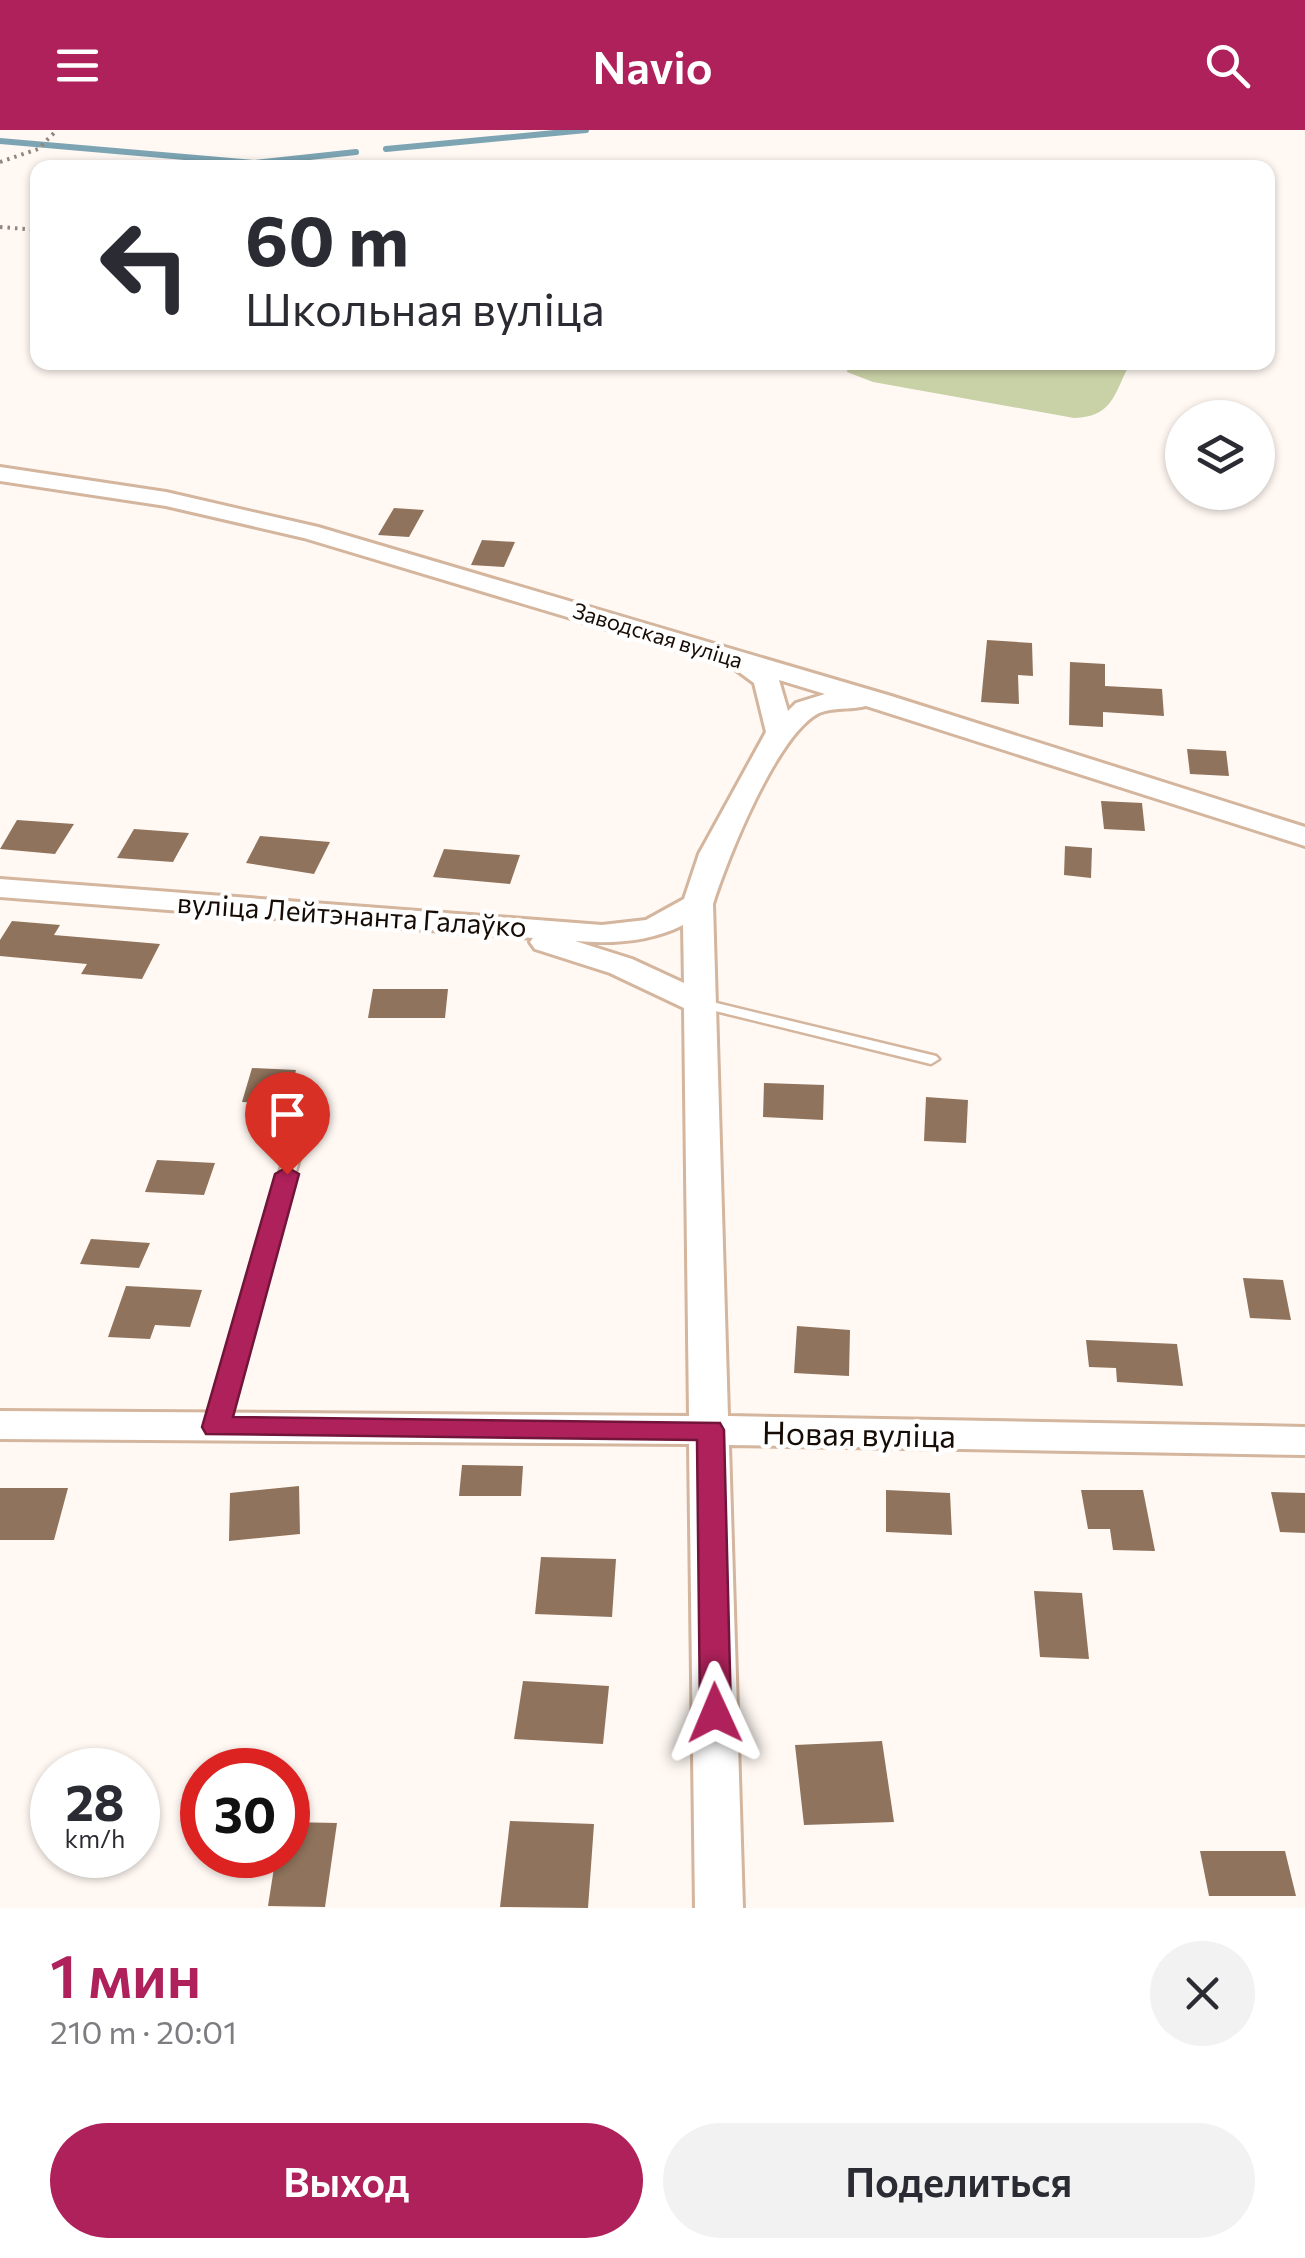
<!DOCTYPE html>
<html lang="ru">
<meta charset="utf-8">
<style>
body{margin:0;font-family:Commissioner,sans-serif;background:#f2f2f3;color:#2b2b33;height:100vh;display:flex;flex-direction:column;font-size:38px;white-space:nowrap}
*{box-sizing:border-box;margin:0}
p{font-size:32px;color:#7c7c81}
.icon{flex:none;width:55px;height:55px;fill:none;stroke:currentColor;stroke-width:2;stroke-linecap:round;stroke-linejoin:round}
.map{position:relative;height:1778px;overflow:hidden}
.details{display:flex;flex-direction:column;background:#fff;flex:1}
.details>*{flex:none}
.top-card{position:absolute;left:30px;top:30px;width:1245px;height:210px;border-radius:20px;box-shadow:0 2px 8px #0004;background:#fff;color:#2b2b33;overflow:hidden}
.tools{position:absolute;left:1165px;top:270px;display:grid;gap:20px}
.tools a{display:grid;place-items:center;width:110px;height:110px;border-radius:50%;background:#fff;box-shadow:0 2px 8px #0004;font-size:50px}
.speed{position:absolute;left:30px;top:1618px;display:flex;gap:20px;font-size:50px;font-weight:700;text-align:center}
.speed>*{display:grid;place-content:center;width:130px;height:130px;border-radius:50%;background:#fff;box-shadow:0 2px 8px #0004;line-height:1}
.speed small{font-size:25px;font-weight:400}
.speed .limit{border:15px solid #d22;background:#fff;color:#111}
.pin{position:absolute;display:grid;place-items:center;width:85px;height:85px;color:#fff;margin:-102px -42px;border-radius:50% 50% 50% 0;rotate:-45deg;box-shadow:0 0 10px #0007}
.pin .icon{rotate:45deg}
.me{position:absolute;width:110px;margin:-55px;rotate:359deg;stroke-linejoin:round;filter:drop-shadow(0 0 8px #0008)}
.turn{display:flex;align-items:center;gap:35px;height:210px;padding:0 50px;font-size:45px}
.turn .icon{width:130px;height:130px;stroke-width:2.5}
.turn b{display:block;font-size:70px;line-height:85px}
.round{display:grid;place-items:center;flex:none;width:105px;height:105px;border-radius:52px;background:#f2f2f3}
.summary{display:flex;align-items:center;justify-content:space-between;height:170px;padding:0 50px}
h1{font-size:60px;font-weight:600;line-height:75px;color:#af215b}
.action{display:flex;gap:20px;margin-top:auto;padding:20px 50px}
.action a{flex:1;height:115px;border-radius:60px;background:#af215b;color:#fff;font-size:40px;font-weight:600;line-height:115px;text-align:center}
.action a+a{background:#f2f2f3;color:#2b2b33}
header{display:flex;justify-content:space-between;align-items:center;height:130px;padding:0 50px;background:#af215b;color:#fff;font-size:45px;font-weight:600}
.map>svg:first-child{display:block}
.green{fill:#c9d1a6}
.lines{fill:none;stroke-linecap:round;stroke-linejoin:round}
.stream{stroke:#7ca4b3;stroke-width:6}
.building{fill:#8f735c}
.service-casing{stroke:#d4b59d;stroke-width:5}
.minor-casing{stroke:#d4b59d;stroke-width:6}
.path{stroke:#8f8680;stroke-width:4;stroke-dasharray:2.5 5;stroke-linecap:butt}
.service{fill:#fff;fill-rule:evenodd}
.minor{fill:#fff;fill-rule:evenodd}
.route{fill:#af215b;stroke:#72153b;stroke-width:2.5}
.labels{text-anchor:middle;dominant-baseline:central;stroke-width:9;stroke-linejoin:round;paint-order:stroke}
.far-street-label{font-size:22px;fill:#170c05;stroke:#fff}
.street-label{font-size:28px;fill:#170c05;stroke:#fff}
.near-street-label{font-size:32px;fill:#170c05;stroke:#fff}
</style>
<header><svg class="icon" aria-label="menu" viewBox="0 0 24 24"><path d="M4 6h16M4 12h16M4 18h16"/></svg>Navio<svg class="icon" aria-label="search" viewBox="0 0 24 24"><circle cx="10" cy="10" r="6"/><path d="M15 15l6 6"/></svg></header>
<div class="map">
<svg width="1305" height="1778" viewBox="0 0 1305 1778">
<rect width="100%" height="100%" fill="#fff8f3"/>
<path class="green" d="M849,232h281v1c-16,31 -17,54 -56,55l-201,-36 -26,-10z"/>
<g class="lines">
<path class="stream" d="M0,11l254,22 102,-11
M386,19l200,-19"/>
</g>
<path class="building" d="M394,378l30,2 -15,27 -31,-2z
M482,410l33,2 -11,25 -33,-2z
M987,510l45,3 1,33 -15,-1 1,29 -38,-2z
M1070,532l35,2v22l57,3 2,27 -61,-4v15l-34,-2z
M1187,619l39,2 3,25 -39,-2z
M1101,671l41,2 3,28 -41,-2z
M17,690l57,4 -19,30 -55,-5z
M134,699l55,4 -16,29 -56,-4z
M260,706l70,6 -16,32 -68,-11z
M1065,716l27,2 -1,30 -27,-3z
M444,719l76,6 -10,29 -77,-7z
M12,791l48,4 -6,10 106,9 -18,35 -61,-5 6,-10 -87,-8v-16z
M373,859h75l-3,29h-77z
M252,938l44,2 -9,34 -45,-2z
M764,953l60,2 -1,35 -60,-3z
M926,967l42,3 -2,43 -42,-2z
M157,1030l58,3 -11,32 -59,-3z
M91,1109l59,4 -11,25 -59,-4z
M1243,1148l40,2 8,40 -41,-2z
M126,1156l76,4 -12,37 -35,-2 -5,14 -42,-2z
M797,1196l53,4 -1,46 -55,-3z
M1086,1210l91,4 6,42 -66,-4 -1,-14 -27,-1z
M462,1335l61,1 -2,30h-62z
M299,1356l1,48 -71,7 1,-48z
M0,1358h68l-14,52h-54z
M886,1360l64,3 2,42 -66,-3z
M1081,1360h62l12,61 -42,-1 -3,-21h-22z
M1271,1362l34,1v40l-25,-1z
M541,1427l75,2 -4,58 -77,-3z
M1034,1461l48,2 7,66 -49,-2z
M523,1551l86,5 -6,58 -89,-5z
M882,1611l12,81 -90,3 -9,-80z
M510,1691l84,3 -6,84 -88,-1z
M288,1692l49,1 -12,84 -57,-1 8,-51h12z
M1200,1721h85l11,45h-87z"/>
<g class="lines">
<g class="service-casing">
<path id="service" d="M700,869l236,57 3,3 -8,5 -236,-58 -2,-3z
M297,1004l8,5 -80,288 -3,5 -6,2 -6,-2 -3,-5 82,-288z"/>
</g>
<g class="minor-casing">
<path id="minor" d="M0,337l166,25 152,35 573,169 414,131v19l-439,-140c-16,4 -33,1 -47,7 -42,21 -92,146 -106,191l15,512 577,11v28l-576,-10 14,463h-48l-6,-464 -689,-5v-28l689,5 -5,-408 -74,-35 -75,-24 -5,-7 3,-4 -533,-41v-18l602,46 44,-5 38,-21 15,-45 67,-122 -12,-49 -23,-17 -427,-128 -138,-32 -166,-25zM779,550l46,14 -29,9 -8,8zM683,795l1,58 -52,-24 -57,-18c37,3 75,1 108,-16z"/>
</g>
<path class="path" d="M0,32l38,-13 19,-19
M0,97l38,3"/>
<use href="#service" class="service"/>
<use href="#minor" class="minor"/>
</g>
<path class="route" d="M287,1037l12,7 -66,243 487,6 4,7 7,283 -5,9 -11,3 -11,-3 -4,-9 -3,-273 -491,-6 -4,-7 73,-253z"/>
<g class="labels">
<g class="far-street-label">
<text transform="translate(658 505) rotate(17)">Заводская вуліца</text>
</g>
<g class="street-label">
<text transform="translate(352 784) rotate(4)">вуліца Лейтэнанта Галаўко</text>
</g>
<g class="near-street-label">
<text transform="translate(859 1303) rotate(1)">Новая вуліца</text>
</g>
</g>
</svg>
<div class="tools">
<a><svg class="icon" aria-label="layers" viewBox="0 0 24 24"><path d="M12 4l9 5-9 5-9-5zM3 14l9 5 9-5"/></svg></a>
</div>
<div class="speed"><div>28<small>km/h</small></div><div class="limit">30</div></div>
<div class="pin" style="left:287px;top:1044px;background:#d93025"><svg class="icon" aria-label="arrive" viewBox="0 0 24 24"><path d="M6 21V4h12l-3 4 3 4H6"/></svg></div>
<svg class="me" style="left:715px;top:1583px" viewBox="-20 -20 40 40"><path d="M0-17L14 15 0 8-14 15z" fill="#af215b" stroke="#fff" stroke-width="4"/></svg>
<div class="top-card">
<div class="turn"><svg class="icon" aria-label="left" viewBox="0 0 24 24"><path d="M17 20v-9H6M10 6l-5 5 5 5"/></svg><div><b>60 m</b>Школьная вуліца</div></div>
</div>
</div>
<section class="details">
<div class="summary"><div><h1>1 мин</h1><p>210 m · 20:01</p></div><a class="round"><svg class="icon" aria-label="close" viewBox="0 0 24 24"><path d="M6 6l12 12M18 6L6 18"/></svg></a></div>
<div class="action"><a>Выход</a><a>Поделиться</a></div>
</section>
